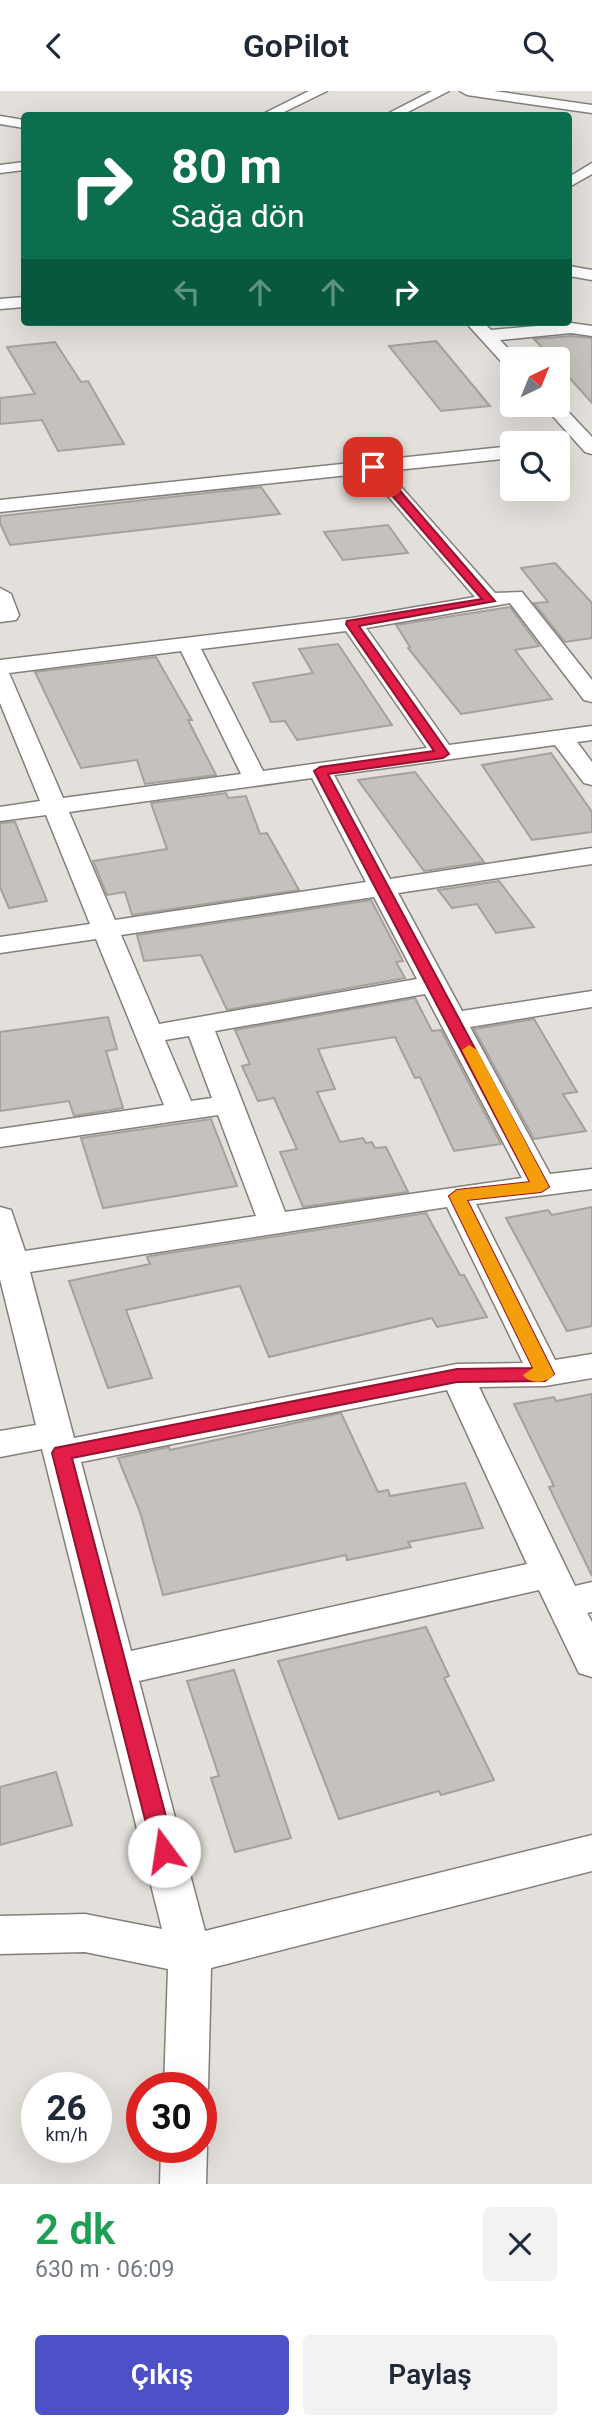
<!DOCTYPE html>
<html lang="tr">
<meta charset="utf-8">
<style>
body{margin:0;font-family:Roboto,sans-serif;background:#f2f2f3;color:#1f2937;height:100vh;display:flex;flex-direction:column;font-size:26px;white-space:nowrap}
*{box-sizing:border-box;margin:0}
p{font-size:23px;color:#747a83}
.icon{flex:none;width:38px;height:38px;fill:none;stroke:currentColor;stroke-width:2;stroke-linecap:round;stroke-linejoin:round}
.map{position:relative;height:2093px;overflow:hidden}
.side{display:flex;flex-direction:column;background:#fff;flex:1}
.side>*{flex:none}
.banner{position:absolute;left:21px;top:21px;width:551px;height:214px;border-radius:7px;box-shadow:0 7px 28px #0002;background:#0b6e4f;color:#fff;overflow:hidden}
.needle{width:46px;rotate:43deg}
.tools{position:absolute;left:500px;top:256px;display:grid;gap:14px}
.tools a{display:grid;place-items:center;width:70px;height:70px;border-radius:7px;background:#fff;box-shadow:0 7px 28px #0002;font-size:35px}
.speed{position:absolute;left:21px;top:1981px;display:flex;gap:14px;font-size:35px;font-weight:700;text-align:center}
.speed>*{display:grid;place-content:center;width:91px;height:91px;border-radius:50%;background:#fff;box-shadow:0 7px 28px #0002;line-height:1}
.speed small{font-size:18px;font-weight:400}
.speed .limit{border:10px solid #d22;background:#fff;color:#111}
.pin{position:absolute;display:grid;place-items:center;width:60px;height:60px;color:#fff;margin:-30px;border-radius:14px;box-shadow:0 4px 10px #0006}
.me{position:absolute;width:77px;margin:-38px;rotate:346deg;stroke-linejoin:round;filter:drop-shadow(0 0 5px #0008)}
.turn{display:flex;align-items:center;gap:24px;height:147px;padding:0 35px;font-size:32px}
.turn .icon{width:91px;height:91px;stroke-width:2.5}
.turn b{display:block;font-size:49px;line-height:60px}
.lanes{display:flex;align-items:center;height:66px;padding:0 35px;background:#0003;justify-content:center;gap:35px;direction:ltr}
.lanes .off{opacity:.35}
.round{display:grid;place-items:center;flex:none;width:74px;height:74px;border-radius:7px;background:#f2f2f3}
.headline{display:flex;align-items:center;justify-content:space-between;height:119px;padding:0 35px}
h1{font-size:42px;font-weight:600;line-height:52px;color:#1e9e55}
.primary-button{display:flex;gap:14px;margin-top:auto;padding:14px 35px}
.primary-button a{flex:1;height:80px;border-radius:7px;background:#4e50c7;color:#fff;font-size:28px;font-weight:600;line-height:80px;text-align:center}
.primary-button a+a{background:#f2f2f3;color:#1f2937}
header{display:flex;justify-content:space-between;align-items:center;height:91px;padding:0 35px;background:#fff;font-size:32px;font-weight:600}
.map>svg:first-child{display:block}
.building{fill:#c5c1bc;stroke:#a5a19c;stroke-width:2}
.lines{fill:none;stroke-linecap:round;stroke-linejoin:round}
.minor-casing{stroke:#837f7b;stroke-width:3}
.minor{fill:#fff;fill-rule:evenodd}
.route{fill:#e11d48;stroke:#92132f;stroke-width:2}
.slow{fill:#f59e0b}
</style>
<header><svg class="icon" aria-label="back" viewBox="0 0 24 24"><path d="M15 5l-7 7 7 7"/></svg>GoPilot<svg class="icon" aria-label="search" viewBox="0 0 24 24"><circle cx="10" cy="10" r="6"/><path d="M15 15l6 6"/></svg></header>
<div class="map">
<svg width="592" height="2093" viewBox="0 0 592 2093">
<rect width="100%" height="100%" fill="#e3dfda"/>
<path class="building" d="M571,245l21,2v65l-34,-38v-6h-5l-19,-20z
M436,250l54,65 -49,5 -52,-65z
M55,251l26,40 7,-1 36,63 -66,7 -16,-31 -42,4v-26l35,-4 -28,-47z
M261,396l19,27 -270,31 -10,-22v-7z
M388,434l20,28 -65,7 -19,-28z
M555,472l37,40v35l-27,4 -31,-39 14,-1 -27,-34z
M510,516l29,39 -24,4 37,49 -91,15 -53,-66 2,-1 -14,-22z
M338,553l54,81 -95,15 -12,-19 -14,1 -18,-39 60,-10 -14,-24z
M156,566l36,63h-4l28,55 -71,9 -8,-24 -56,8 -46,-96z
M551,662l41,59v20l-60,8 -50,-75z
M415,681l69,90 -60,9 -66,-91z
M226,702l2,5 18,-2 14,38 7,-1 32,57 -167,25 -7,-23 -18,3 -14,-34 74,-12 -16,-46z
M15,731l32,79 -38,7 -9,-21v-64z
M499,790l35,46 -38,6 -19,-29 -25,4 -14,-18z
M371,809l32,61 -7,1 9,16 -178,32 -26,-55 -57,6 -7,-26z
M415,907l17,33 9,-1 60,114 -47,7 -34,-74 -5,1 -20,-41 -77,12 17,40 -18,3 23,50 23,-4 3,5 6,-1 3,6 11,-1 22,45 -105,15 -23,-55 17,-3 -23,-51 -16,3 -16,-35 8,-2 -15,-34z
M108,926l9,32 -11,2 17,57 -49,8 -5,-15 -69,10v-79z
M534,928l43,73 -14,2 23,37 -52,8 -60,-110z
M211,1028l26,67 -134,22 -22,-70z
M592,1116v119l-25,5 -61,-113 42,-8 4,5z
M426,1122l34,62h4l23,42 -50,10 -5,-9 -163,39 -29,-71 -114,24 26,68 -44,10 -39,-107 81,-17 -3,-7 3,-1z
M592,1303v182l-43,-89 5,-1 -40,-82 40,-7 2,4z
M341,1322l37,79 10,-2 2,6 75,-13 18,45 -75,14 3,5 -64,13 -1,-5 -183,40 -23,-83 -22,-54 51,-11 1,3z
M426,1536l23,49 -5,2 50,102 -53,15 -2,-4 -100,28 -61,-158z
M234,1579l57,168 -56,14 -24,-74 8,-2 -32,-95z
M56,1681l16,53 -72,20v-58z"/>
<g class="lines">
<g class="minor-casing">
<path id="minor" d="M309,0h18l-49,24h-17z
M432,0h17l-47,24h-17z
M460,0h34l98,14v8l-125,-18z
M0,25l24,4v8l-24,-4z
M24,71v8l-24,3v-8z
M592,72v11l-23,13v-10z
M569,175l23,4v10l-23,-4z
M24,206v10l-24,2v-10z
M471,231h12l8,8 80,-7 21,3v10l-21,-3 -71,7 18,19h-5v10l-6,-1 -38,-42z
M558,310l34,36v17l-7,-2 -43,-48h16z
M513,355v12l-126,13 108,122 27,-1 70,88v22l-8,-2 -74,-97 -144,25 83,117 143,-19v14l-15,2 15,20v23l-8,-2 -29,-38 -221,30 56,104 202,-31v16l-194,29 64,118 130,-20v16l-122,20 80,147 42,-5v20l-116,15 79,156 37,-6v24l-47,8 -66,1 96,199 17,-4v30l-5,1 5,9v55l-13,-4 -40,-83 -400,91 66,250 387,-96v36l-381,97 -3,120 -7,15v-15h-37l4,-119 -83,-17 -85,2v-38l85,-2 77,15 -120,-480 -42,8v-26l36,-6 -36,-146v-72l11,3 14,41 231,-35 -38,-101 -218,32v-18l164,-24 -68,-166 -96,14v-16l90,-13 -44,-109 -46,6v-14l40,-6 -40,-98v-43l352,-42 123,-21 -107,-124 -368,39v-12zM346,540l81,117 -164,23 -62,-122zM181,560l60,123 -178,24 -54,-125zM312,687l54,104 -251,38 -46,-108zM374,806l43,82 -258,45 -38,-89zM425,903l97,184 -237,34 -70,-181zM189,945l23,62 -21,3 -26,-61zM447,1116l76,156 -66,1 -383,74 -44,-166zM447,1299l80,174 -396,87 -50,-189z
M0,497l11,6 8,21 -3,5 -16,2z
M201,2043l6,13 -1,37h-46l1,-37h40z"/>
</g>
<use href="#minor" class="minor"/>
</g>
<path class="route" d="M369,373h8l118,137 -136,25 90,128 -6,4 -115,16 221,413 -8,5 -74,8 87,174 -9,7 -88,1 -385,76 103,393 -4,6 -7,3 -8,-3 -3,-6 -101,-398 3,-5 402,-79 76,-1 -84,-172 8,-6 73,-8 -216,-411 6,-4 114,-16 -88,-127 1,-3 135,-22 -113,-130z"/>
<path class="slow" d="M469,954l8,5 72,137 -8,5 -74,8 87,174c-6,10 -25,10 -31,1l10,-7 -84,-172 8,-6 73,-8 -68,-132z"/>
</svg>
<div class="tools">
<a><svg class="needle" viewBox="-14 -14 28 28"><path d="M0-13l5 13h-10z" fill="#e53935"/><path d="M0 13l5-13h-10z" fill="#747a83"/></svg></a>
<a><svg class="icon" aria-label="search" viewBox="0 0 24 24"><circle cx="10" cy="10" r="6"/><path d="M15 15l6 6"/></svg></a>
</div>
<div class="speed"><div>26<small>km/h</small></div><div class="limit">30</div></div>
<div class="pin" style="left:373px;top:376px;background:#d93025"><svg class="icon" aria-label="arrive" viewBox="0 0 24 24"><path d="M6 21V4h12l-3 4 3 4H6"/></svg></div>
<svg class="me" style="left:164px;top:1760px" viewBox="-20 -20 40 40"><circle r="19" fill="#fff"/><path d="M0-13L10 11 0 6-10 11z" fill="#e11d48"/></svg>
<div class="banner">
<div class="turn"><svg class="icon" aria-label="right" viewBox="0 0 24 24"><path d="M7 20v-9h11M14 6l5 5-5 5"/></svg><div><b>80 m</b>Sağa dön</div></div>
<div class="lanes"><svg class="icon off" aria-label="left" viewBox="0 0 24 24"><path d="M17 20v-9H6M10 6l-5 5 5 5"/></svg><svg class="icon off" aria-label="ahead" viewBox="0 0 24 24"><path d="M12 20V5M6 11l6-6 6 6"/></svg><svg class="icon off" aria-label="ahead" viewBox="0 0 24 24"><path d="M12 20V5M6 11l6-6 6 6"/></svg><svg class="icon" aria-label="right" viewBox="0 0 24 24"><path d="M7 20v-9h11M14 6l5 5-5 5"/></svg></div>
</div>
</div>
<section class="side">
<div class="headline"><div><h1>2 dk</h1><p>630 m · 06:09</p></div><a class="round"><svg class="icon" aria-label="close" viewBox="0 0 24 24"><path d="M6 6l12 12M18 6L6 18"/></svg></a></div>
<div class="primary-button"><a>Çıkış</a><a>Paylaş</a></div>
</section>
